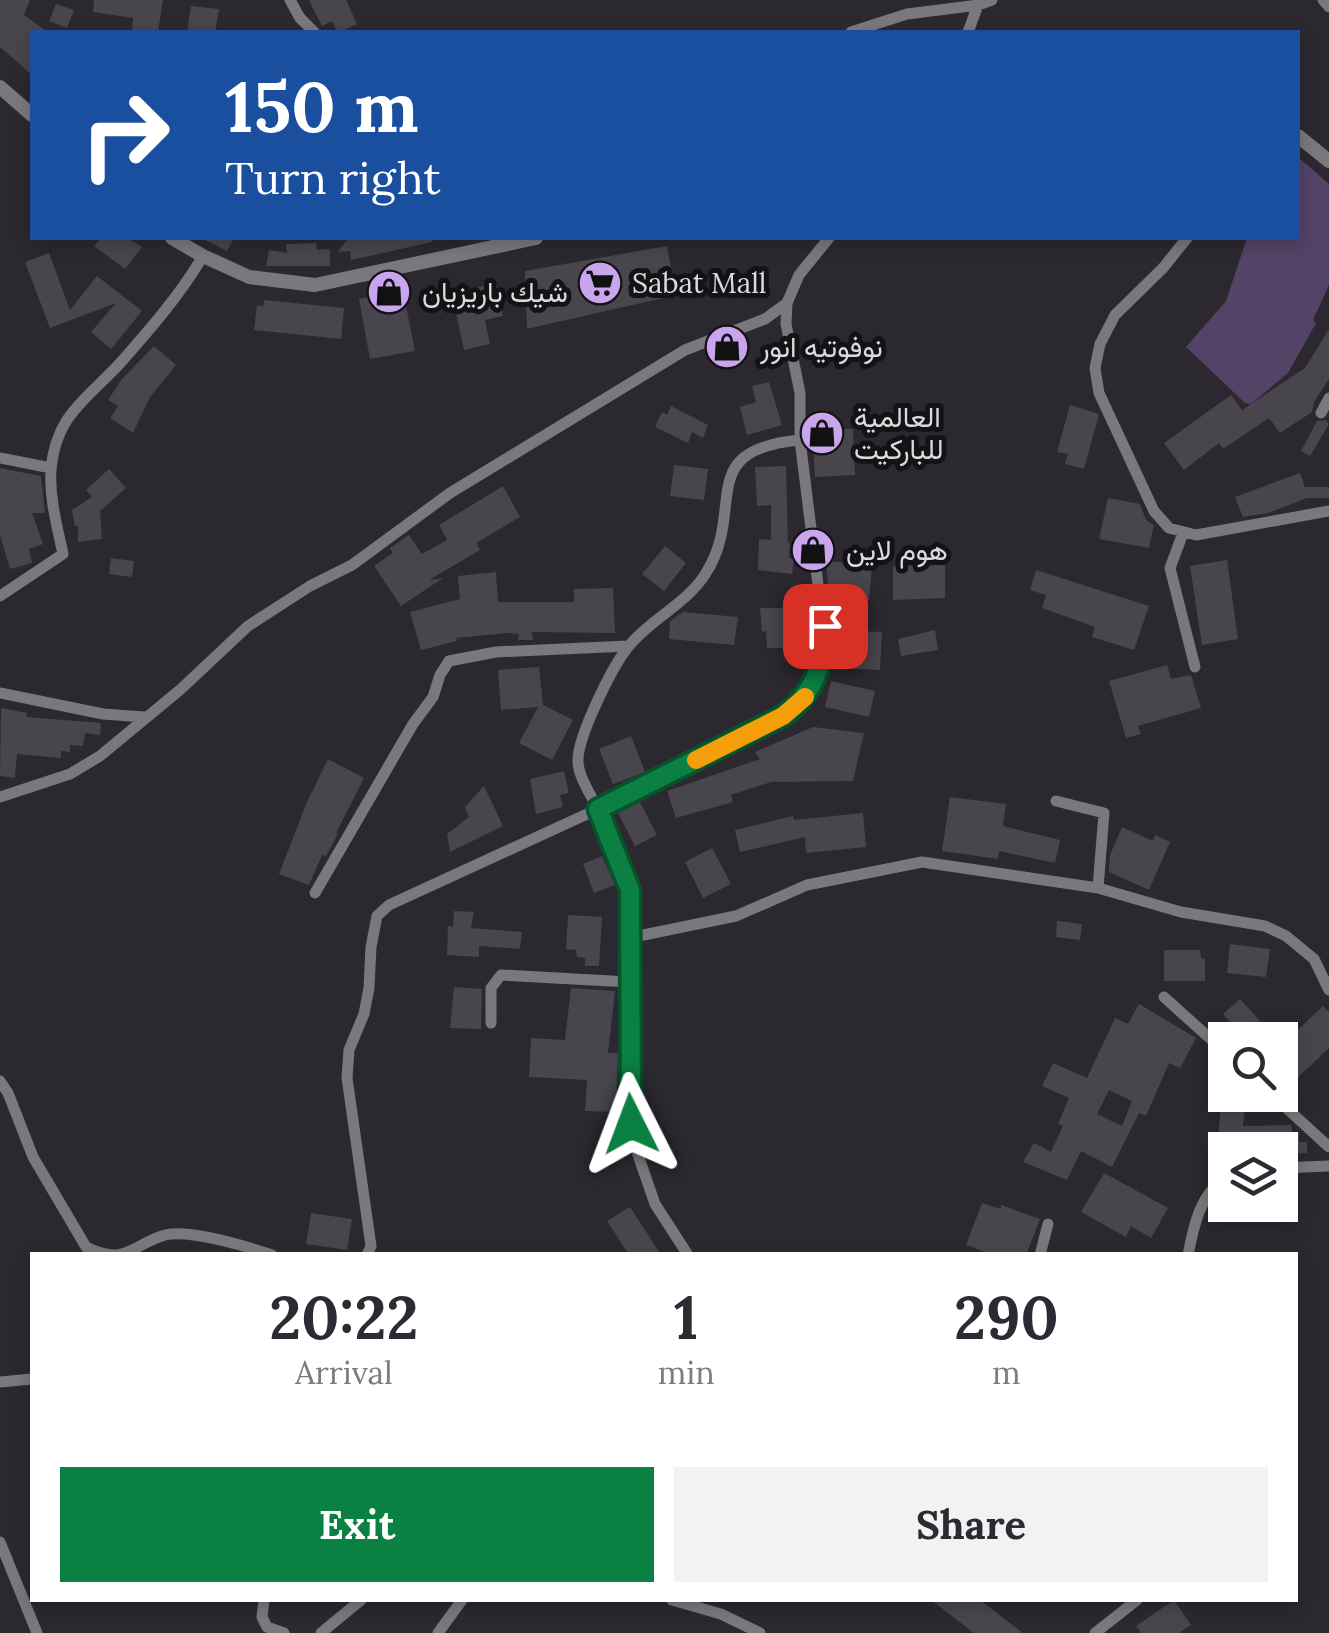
<!DOCTYPE html>
<meta charset="utf-8">
<style>
body{margin:0;font-family:Lora,Vazirmatn,serif;background:#f2f2f3;color:#2b2b33;height:100vh;display:flex;flex-direction:column;font-size:38px;white-space:nowrap}
*{box-sizing:border-box;margin:0}
p{font-size:32px;color:#7c7c81}
.icon{flex:none;width:55px;height:55px;fill:none;stroke:currentColor;stroke-width:2;stroke-linecap:round;stroke-linejoin:round}
.map{position:relative;flex:1;overflow:hidden}
.drawer{position:absolute;left:30px;top:1252px;width:1268px;height:350px;display:flex;flex-direction:column;background:#fff;border-radius:0px;box-shadow:0 5px 15px #0003}
.drawer>*{flex:none}
.banner{position:absolute;left:30px;top:30px;width:1270px;height:210px;border-radius:0px;box-shadow:0 5px 15px #0003;background:#1a4fa0;color:#fff;overflow:hidden}
.controls{position:absolute;left:1208px;top:1022px;display:grid;gap:20px}
.controls a{display:grid;place-items:center;width:90px;height:90px;border-radius:0px;background:#fff;box-shadow:0 5px 15px #0003;font-size:50px}
.pin{position:absolute;display:grid;place-items:center;width:85px;height:85px;color:#fff;margin:-42px;border-radius:20px;box-shadow:0 5px 15px #0006}
.me{position:absolute;width:110px;margin:-55px;rotate:357deg;stroke-linejoin:round;filter:drop-shadow(0 0 8px #0008)}
.turn{display:flex;align-items:center;gap:35px;height:210px;padding:0 30px;font-size:45px}
.turn .icon{width:130px;height:130px;stroke-width:2.5}
.turn b{display:block;font-size:70px;line-height:85px}
.eta{display:flex;justify-content:space-evenly;align-items:center;height:170px;text-align:center}
.eta b{font-size:60px;font-weight:800;line-height:70px}
.primary-button{display:flex;gap:20px;margin-top:auto;padding:20px 30px}
.primary-button a{flex:1;height:115px;border-radius:0px;background:#0b8043;color:#fff;font-size:40px;font-weight:800;line-height:115px;text-align:center}
.primary-button a+a{background:#f2f2f3;color:#2b2b33}
.map>svg:first-child{display:block}
.green{fill:#544267}
.building{fill:#49454d;fill-rule:evenodd}
.lines{fill:none;stroke-linecap:round;stroke-linejoin:round}
.minor{stroke:#7a787c;stroke-width:11}
.tertiary{stroke:#7a787c;stroke-width:14}
.route-casing{stroke:#07532c;stroke-width:25}
.route{stroke:#0b8043;stroke-width:18}
.slow{stroke:#f59e0b;stroke-width:18}
.labels{text-anchor:middle;dominant-baseline:central;stroke-width:10;stroke-linejoin:round;paint-order:stroke}
.poi-label{font-size:28px;fill:#dcdade;stroke:#131215;text-anchor:start}
</style>
<div class="map">
<svg width="1329" height="1633" viewBox="0 0 1329 1633">
<rect width="100%" height="100%" fill="#2b282f"/>
<path class="green" d="M1298,157l31,27v101l-16,35 3,3 -28,50 -37,31 -6,-1 -59,-56 40,-46 21,-63h51z"/>
<path class="building" d="M0,0h30l-6,15 24,17h-16v43l-32,-28z
M94,0h69l-5,32 -26,-2 1,-12 -40,-6z
M309,0h37l11,24 -17,8h-3l-5,-11 -10,5z
M56,4l18,6 -7,18 -18,-7z
M191,6l28,3 -4,23h-28z
M101,238h26l15,9 -17,22 -31,-23z
M201,238h33l-7,13z
M348,238h84v4l-81,18 -1,-9 -12,1z
M316,243l1,7 13,-1v17h-64l3,-16 18,3 -1,-9z
M667,246l9,49 -149,34 -2,-58z
M49,253l21,57 27,-34 45,35 -31,38 -20,-17 25,-29 -66,25 -25,-66z
M496,283l7,33 -18,4 5,24 -26,6 -12,-56z
M403,291l12,60 -45,8 -11,-60z
M264,300l80,8 -3,31 -87,-9 3,-25 6,1z
M1329,329v50l-15,23 -2,10 -32,21 -11,-15 -46,31 -4,-6 -35,27 -20,-27 67,-48 11,15 63,-42z
M154,346l22,19 -26,32 -17,36 -23,-15 8,-12 -10,-6 14,-21z
M769,382l13,43 -35,10 -7,-28 16,-5 -4,-16z
M1070,405l29,9 -15,55 -19,-5 3,-10 -11,-2z
M671,406l37,19 -5,13 -11,-6 -4,11 -33,-16 7,-15 5,3z
M1326,420l3,4 -19,32 -9,-5 16,-30z
M853,429l2,46 -40,2 -3,-47z
M674,465l34,4 -4,31 -34,-4z
M786,466l2,77h2l-1,15 5,1 -2,15 -34,-4 1,-31 12,1v-35l-14,1 -2,-39z
M0,468l41,8 4,37h-13l11,31 -14,5 3,14 -22,6 -10,-34z
M109,469l17,19 -26,23 2,28 -24,3v-16h-3l-3,-16 20,-13 -6,-7z
M1300,473l5,14h24v11h-22l-39,15 -25,4 -8,-20z
M503,486l17,31 -44,26 4,7 -51,30 14,-2 -42,28 -27,-40 19,-13 -3,-5 19,-13 13,19 25,-14 -8,-15z
M1108,498l32,6 6,16 8,5 -5,23 -50,-9z
M665,546l21,17 -22,28 -22,-17z
M111,558l23,3 -2,16 -23,-3z
M1227,560l11,79 -36,6 -12,-79z
M826,561l46,4 -3,35 -40,-3z
M945,565v33l-52,2v-34z
M1036,570l113,36 -15,44 -42,-13 3,-10 -53,-19 4,-13 -16,-5z
M496,572l2,30h76v-13l39,-1 2,45 -83,-1 1,8h-15l1,-6 -12,-1 -51,5 1,3 -36,9 -11,-38 50,-13 -2,-23z
M760,608h33v40h-26l-1,-17 -4,1z
M683,612l55,5 -4,28 -65,-6 1,-18z
M833,630l49,2 -2,38 -46,-2 1,-6 -5,-1z
M935,630l3,20 -37,6 -3,-17z
M1167,665l4,14 20,-4 10,33 -63,18 3,8 -15,4 -17,-57z
M539,667l4,38 30,15 -21,40 -33,-17 19,-36 -37,3 -3,-40z
M831,681l44,10 -6,26 -44,-10z
M1,708l26,5 -1,4 75,6 -1,12 -15,-2 -2,13 -13,-1v7l-9,-1v7l-44,-4 -2,24 -15,-2z
M813,727l51,6 -11,48 -82,1 -40,13 2,7 -57,16 -9,-27 93,-32 -5,-7z
M631,736l14,36 -32,12 -14,-35z
M328,759l36,19 -28,55 2,1 -12,22 -4,-1 -13,30 -30,-11 28,-72z
M564,771l5,22 -9,2 3,12 -27,7 -6,-35z
M484,786l19,40 -53,26 -3,-18 22,-17 -4,-10z
M950,797l56,7 -3,22 57,14 -5,23 -56,-12 -1,8 -56,-8z
M640,802l17,33 -22,11 -17,-33z
M863,813l3,34 -60,6 -1,-16 -65,15 -5,-22 58,-14 1,4z
M1122,827l31,14 2,-6 15,7 -21,48 -40,-18 1,-17z
M712,848l19,36 -28,14 -18,-36z
M602,856l13,29 -21,8 -11,-29z
M454,911l20,1 -3,16 51,4 -2,17 -41,-3v11l-32,-2 1,-29 5,1z
M568,915l34,2 -3,49h-14v-8l-8,-1 -1,-7 -10,-1z
M1057,921l25,3 -2,16 -24,-3z
M1230,944l40,5 -4,28 -39,-4z
M1164,950h36l1,8 4,1v22h-41z
M454,987l28,2 -1,40 -31,-1z
M571,988l44,3 -7,62h10l-2,59 -31,-1 2,-31 -58,-3 2,-39 34,2z
M1240,999l29,32 -10,9h-13l-23,-26z
M1139,1004l57,34 -16,30 -11,-5 -23,53 -7,-3 -27,54 -31,-16 -14,29 -44,-18 11,-19 17,9 12,-26 -5,-2 11,-26 -27,-12 11,-23 34,15 28,-60 13,6zM1109,1090l23,11 -10,25 -25,-12z
M1323,1006l6,6v36l-38,36 -11,-12v-25z
M1222,1095h24l-3,31 48,-1 1,7h7v10h8v11l-27,1v-4l-63,-1z
M1104,1173l64,35 -17,30 -20,-12 -5,11 -45,-25z
M982,1203l19,6v-4l39,14 -14,36h-32l-28,-10z
M630,1207l31,48h-32l-22,-34z
M311,1213l41,6 -5,31 -41,-6z
M931,1600h49l43,33h-49z
M1174,1600l17,25 -12,8h-38l-5,-7z"/>
<g class="lines">
<path class="minor" d="M290,0l10,18 14,14
M1323,0l6,7
M851,32l56,-18 71,-9 14,-5
M968,32l10,-27
M1187,238l-24,30 -48,47 -15,29 -5,24 4,25 55,118 15,17 27,7 133,-24
M1321,413l8,-15
M0,458l51,10
M1183,533l-13,35 25,99
M0,596l63,-42c-6,-28 -14,-57 -12,-85 5,-56 38,-71 71,-108 29,-33 58,-66 81,-105
M0,693l103,21 41,3
M0,797l70,-23 30,-18 81,-67 67,-63 62,-40 42,-21 98,-72 235,-143 80,-31 22,-16
M1056,801l48,12 -6,75
M315,893l98,-169 20,-27 7,-22 9,-14 47,-9 132,-6
M629,938l107,-22 71,-31 115,-23 176,26 83,24 84,14 21,10 28,23 15,31
M1164,997l61,55
M491,1023v-35l10,-13 128,7
M0,1081l8,12 25,64 53,90c39,20 47,-3 79,-12 25,-6 83,12 107,20
M1272,1095l57,52
M1280,1168l49,-2
M367,1255l4,-9 -24,-168 2,-28 15,-36 5,-26 2,-41 6,-31 12,-11 209,-96c-7,-14 -21,-34 -20,-50 1,-25 34,-92 50,-112 22,-28 59,-43 78,-74 41,-65 -13,-123 94,-133
M688,1255l-33,-51 -19,-55 -7,-65 1,-194 -32,-81 185,-93 26,-23 7,-15 9,-37 -25,-201v-47l-14,-69 1,-21 12,-28 30,-37
M1040,1255l8,-31
M1188,1255c5,-26 12,-62 37,-76
M0,1382l32,-3
M0,1542l37,91
M264,1600l-2,17 5,10 17,6
M672,1600l49,14 39,19
M321,1633l40,-33
M438,1633l24,-33
M1095,1633l42,-33"/>
<path class="tertiary" d="M0,87l32,28
M1298,136l31,25
M172,238l31,18 46,21 66,8 221,-47"/>
</g>
<g class="lines">
<g class="route-casing">
<path id="route" d="M631,1124l-1,-234 -32,-81 185,-93c31,-22 42,-53 42,-90"/>
</g>
<use href="#route" class="route"/>
<path class="slow" d="M696,760l87,-44 22,-19"/>
</g>
<defs>
<g id="supermarket-disc" transform="scale(2.25)"><circle r="9.5" fill="#c9a5ee" stroke="#131215"/><path d="M-6-5.5h2.5l.6 2H6L4.5 2H-2.5L-4.4-4H-6ZM-1.5 3.2a1.3 1.3 0 1 0 .1 0ZM3 3.2a1.3 1.3 0 1 0 .1 0Z" fill="#111"/></g>
<g id="shop-disc" transform="scale(2.25)"><circle r="9.5" fill="#c9a5ee" stroke="#131215"/><path d="M-5-2.5h2.3a2.7 3.5 0 0 1 5.4 0H5L5.5 6h-11ZM-1.5-2.5h3a1.5 2.3 0 0 0-3 0Z" fill="#111"/></g>
</defs>
<g fill-rule="evenodd">
<use href="#supermarket-disc" x="600" y="283"/>
<use href="#shop-disc" x="389" y="292"/>
<use href="#shop-disc" x="727" y="347"/>
<use href="#shop-disc" x="822" y="433"/>
<use href="#shop-disc" x="813" y="550"/>
</g>
<g class="labels">
<g class="poi-label">
<text x="632" y="283">Sabat Mall</text>
<text x="422" y="292">شيك باريزيان</text>
<text x="760" y="347">نوفوتيه انور</text>
<text x="854" y="417">العالمية<tspan x="854" dy="32">للباركيت</tspan></text>
<text x="846" y="550">هوم لاين</text>
</g>
</g>
</svg>
<div class="controls">
<a><svg class="icon" aria-label="search" viewBox="0 0 24 24"><circle cx="10" cy="10" r="6"/><path d="M15 15l6 6"/></svg></a>
<a><svg class="icon" aria-label="layers" viewBox="0 0 24 24"><path d="M12 4l9 5-9 5-9-5zM3 14l9 5 9-5"/></svg></a>
</div>
<div class="pin" style="left:825px;top:626px;background:#d93025"><svg class="icon" aria-label="arrive" viewBox="0 0 24 24"><path d="M6 21V4h12l-3 4 3 4H6"/></svg></div>
<svg class="me" style="left:631px;top:1124px" viewBox="-20 -20 40 40"><path d="M0-17L14 15 0 8-14 15z" fill="#0b8043" stroke="#fff" stroke-width="4"/></svg>
<div class="banner">
<div class="turn"><svg class="icon" aria-label="right" viewBox="0 0 24 24"><path d="M7 20v-9h11M14 6l5 5-5 5"/></svg><div><b>150 m</b>Turn right</div></div>
</div>
<section class="drawer">
<div class="eta">
<div><b>20:22</b><p>Arrival</p></div>
<div><b>1</b><p>min</p></div>
<div><b>290</b><p>m</p></div>
</div>
<div class="primary-button"><a>Exit</a><a>Share</a></div>
</section>
</div>
